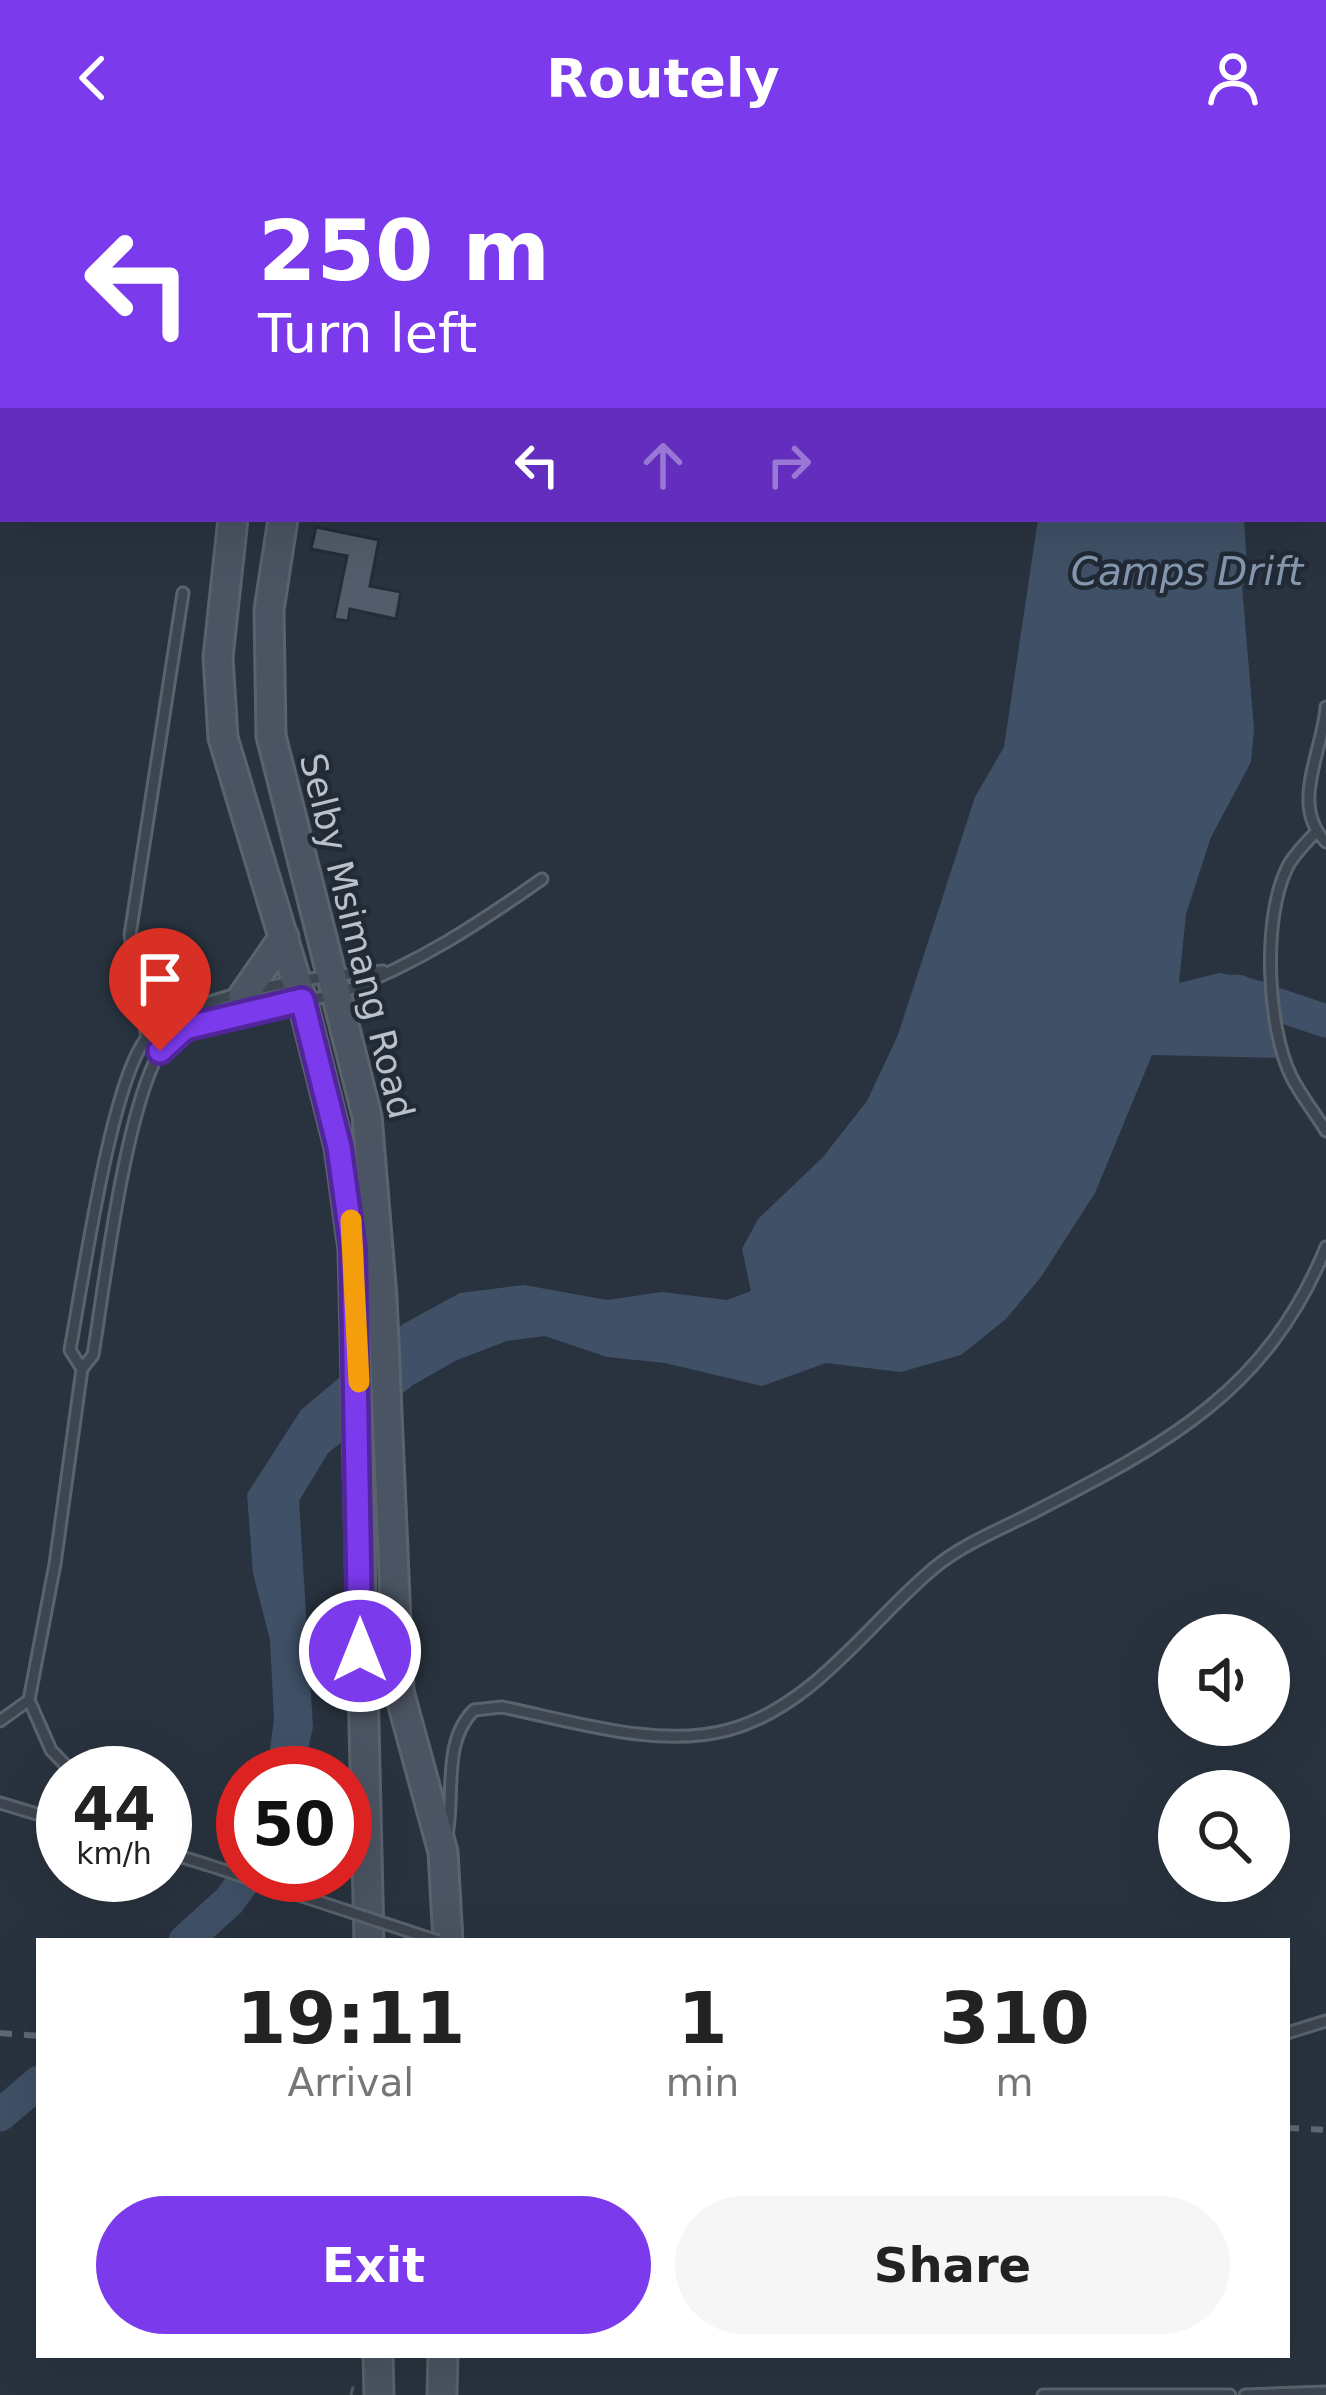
<!DOCTYPE html>
<style>
body{margin:0;font-family:"DejaVu Sans",sans-serif;background:#f6f6f6;color:#222;height:100vh;display:flex;flex-direction:column;font-size:45px;white-space:nowrap}
*{box-sizing:border-box;margin:0}
p{font-size:39px;color:#767676}
.icon{flex:none;width:66px;height:66px;fill:none;stroke:currentColor;stroke-width:2;stroke-linecap:round;stroke-linejoin:round}
.map{position:relative;flex:1;overflow:hidden}
.details{position:absolute;left:36px;top:1782px;width:1254px;height:420px;display:flex;flex-direction:column;background:#fff;border-radius:0px;box-shadow:0 12px 48px #0002}
.details>*{flex:none}
.hud{position:absolute;left:0px;top:0px;width:1326px;height:366px;box-shadow:0 12px 48px #0002;background:#7c3aed;color:#fff;overflow:hidden}
.tools{position:absolute;left:1158px;top:1458px;display:grid;gap:24px}
.tools a{display:grid;place-items:center;width:132px;height:132px;border-radius:50%;background:#fff;box-shadow:0 12px 48px #0002;font-size:60px}
.speed{position:absolute;left:36px;top:1590px;display:flex;gap:24px;font-size:60px;font-weight:700;text-align:center}
.speed>*{display:grid;place-content:center;width:156px;height:156px;border-radius:50%;background:#fff;box-shadow:0 12px 48px #0002;line-height:1}
.speed small{font-size:30px;font-weight:400}
.speed .limit{border:18px solid #d22;background:#fff;color:#111}
.pin{position:absolute;display:grid;place-items:center;width:102px;height:102px;color:#fff;margin:-123px -51px;border-radius:50% 50% 50% 0;rotate:-45deg;box-shadow:0 0 12px #0007}
.pin .icon{rotate:45deg}
.me{position:absolute;width:132px;margin:-66px;rotate:0deg;stroke-linejoin:round;filter:drop-shadow(0 0 9px #0008)}
.turn{display:flex;align-items:center;gap:42px;height:252px;padding:0 60px;font-size:54px}
.turn .icon{width:156px;height:156px;stroke-width:2.5}
.turn b{display:block;font-size:84px;line-height:102px}
.lanes{display:flex;align-items:center;height:114px;padding:0 60px;background:#0003;justify-content:center;gap:60px;direction:ltr}
.lanes .off{opacity:.35}
.eta{display:flex;justify-content:space-evenly;align-items:center;height:204px;text-align:center}
.eta b{font-size:72px;font-weight:800;line-height:84px}
.button{display:flex;gap:24px;margin-top:auto;padding:24px 60px}
.button a{flex:1;height:138px;border-radius:72px;background:#7c3aed;color:#fff;font-size:48px;font-weight:800;line-height:138px;text-align:center}
.button a+a{background:#f6f6f6;color:#222}
header{display:flex;justify-content:space-between;align-items:center;height:156px;padding:0 60px;background:#7c3aed;color:#fff;font-size:54px;font-weight:800}
.map>svg:first-child{display:block}
.water{fill:#405167}
.lines{fill:none;stroke-linecap:round;stroke-linejoin:round}
.river{stroke:#405167;stroke-width:33}
.building{fill:#525c6a;stroke:#232c37;stroke-width:3}
.lane-casing{stroke:#5a636d;stroke-width:15}
.secondary-casing{stroke:#5a636d;stroke-width:33}
.path{stroke:#4b5d5f;stroke-width:3;stroke-dasharray:9 9;stroke-linecap:butt}
.lane{stroke:#3d4550;stroke-width:9}
.secondary{stroke:#4b5462;stroke-width:27}
.rail{stroke:#5f6976;stroke-width:6;stroke-dasharray:12 12;stroke-linecap:butt}
.lane-bridge-casing{stroke:#5a636d;stroke-width:15;stroke-linecap:butt}
.lane-bridge{stroke:#3d4550;stroke-width:9}
.route-casing{stroke:#51269a;stroke-width:30}
.route{stroke:#7c3aed;stroke-width:21}
.slow{stroke:#f59e0b;stroke-width:21}
.labels{text-anchor:middle;dominant-baseline:central;stroke-width:9;stroke-linejoin:round;paint-order:stroke}
.street-label{font-size:36px;fill:#b9c0ca;stroke:#212a35}
.water-label{font-size:39px;font-style:italic;fill:#8497ae;stroke:#212a35}
</style>
<header><svg class="icon" aria-label="back" viewBox="0 0 24 24"><path d="M15 5l-7 7 7 7"/></svg>Routely<svg class="icon" aria-label="person" viewBox="0 0 24 24"><circle cx="12" cy="8" r="4"/><path d="M4 21q1-7 8-7t8 7"/></svg></header>
<div class="map">
<svg width="1326" height="2239" viewBox="0 0 1326 2239">
<rect width="100%" height="100%" fill="#29333f"/>
<path class="water" d="M1038,363h206l4,64 -6,3 12,143 -3,33 -40,75 -25,77 -7,69 41,-10 49,10 9,75 -126,-3 -57,138 -54,84 -35,42 -45,36 -60,17 -75,-9 -64,23 -97,-23 -58,-6 -62,-21 -38,5 -50,19 -44,25 -85,68 -29,48 14,226 -10,46h-36l7,-54 -4,-79 -17,-67 -6,-79 54,-84 102,-86 57,-31 64,-8 83,15 55,-8 65,8 24,-9 -9,-42 16,-30 65,-62 44,-56 31,-66 77,-238 29,-50z"/>
<g class="lines">
<path class="river" d="M1237,835l89,30
M185,1785l44,-40 19,-26
M0,1959l39,-33"/>
</g>
<path class="building" d="M316,371l63,13 -9,46 31,6 -5,27 -46,-10 -2,12 -14,-2 13,-63 -36,-7z"/>
<g class="lines">
<g class="lane-casing">
<path id="lane" d="M167,3l1,-3
M201,3v-3
M265,3v-3
M487,3l1,-3
M0,76h3
M0,215l3,1
M1326,551c-3,44 -37,99 0,135
M1316,676c-10,11 -23,23 -29,36 -25,51 -20,158 4,208 10,20 24,37 35,55
M147,883l-17,-104 53,-342
M82,1213l-12,-19c12,-63 41,-271 77,-312 41,-46 177,-63 236,-67
M0,1565l29,-21
M73,1617l-22,-23 -22,-50 26,-136 27,-195 11,-14c11,-66 35,-276 77,-317 35,-35 129,-30 175,-47 74,-28 133,-67 197,-112
M0,1647l63,19
M447,1679c8,-41 -5,-94 27,-125l28,-3c70,14 156,42 226,23 86,-23 141,-108 206,-162 30,-25 70,-40 104,-58 130,-67 229,-119 288,-263
M165,1696l40,12
M1287,1877l39,-12
M1043,2239h187
M1245,2239l81,-3"/>
</g>
<g class="secondary-casing">
<path id="secondary" d="M309,3v-3
M354,3v-3
M233,363l-15,138 5,81 79,262 37,147 14,102 16,692
M283,363l-14,91 2,126 96,380 15,181 17,394 44,161 5,89
M243,840l41,-59
M378,2199l1,40
M442,2239l1,-40"/>
</g>
<path class="path" d="M351,2239l4,-16"/>
<use href="#lane" class="lane"/>
<use href="#secondary" class="secondary"/>
<path class="rail" d="M0,1877l39,3
M1287,1972l39,2"/>
<g class="lane-bridge-casing">
<path id="lane-bridge" d="M205,1708l233,77"/>
</g>
<use href="#lane-bridge" class="lane-bridge"/>
</g>
<g class="lines">
<g class="route-casing">
<path id="route" d="M160,895l25,-23 117,-28 37,147 14,102 7,402"/>
</g>
<use href="#route" class="route"/>
<path class="slow" d="M351,1064l8,162"/>
</g>
<g class="labels">
<g class="street-label">
<text transform="translate(357 780) rotate(76)">Selby Msimang Road</text>
</g>
<g class="water-label">
<text x="1187" y="415">Camps Drift</text>
</g>
</g>
</svg>
<div class="tools">
<a><svg class="icon" aria-label="sound" viewBox="0 0 24 24"><path d="M4 9h4l5-4v14l-5-4H4zM17 9q2 3 0 6"/></svg></a>
<a><svg class="icon" aria-label="search" viewBox="0 0 24 24"><circle cx="10" cy="10" r="6"/><path d="M15 15l6 6"/></svg></a>
</div>
<div class="speed"><div>44<small>km/h</small></div><div class="limit">50</div></div>
<div class="pin" style="left:160px;top:895px;background:#d93025"><svg class="icon" aria-label="arrive" viewBox="0 0 24 24"><path d="M6 21V4h12l-3 4 3 4H6"/></svg></div>
<svg class="me" style="left:360px;top:1495px" viewBox="-20 -20 40 40"><circle r="17" fill="#7c3aed" stroke="#fff" stroke-width="3"/><path d="M0-11L8 9 0 5-8 9z" fill="#fff"/></svg>
<div class="hud">
<div class="turn"><svg class="icon" aria-label="left" viewBox="0 0 24 24"><path d="M17 20v-9H6M10 6l-5 5 5 5"/></svg><div><b>250 m</b>Turn left</div></div>
<div class="lanes"><svg class="icon" aria-label="left" viewBox="0 0 24 24"><path d="M17 20v-9H6M10 6l-5 5 5 5"/></svg><svg class="icon off" aria-label="ahead" viewBox="0 0 24 24"><path d="M12 20V5M6 11l6-6 6 6"/></svg><svg class="icon off" aria-label="right" viewBox="0 0 24 24"><path d="M7 20v-9h11M14 6l5 5-5 5"/></svg></div>
</div>
<section class="details">
<div class="eta">
<div><b>19:11</b><p>Arrival</p></div>
<div><b>1</b><p>min</p></div>
<div><b>310</b><p>m</p></div>
</div>
<div class="button"><a>Exit</a><a>Share</a></div>
</section>
</div>
